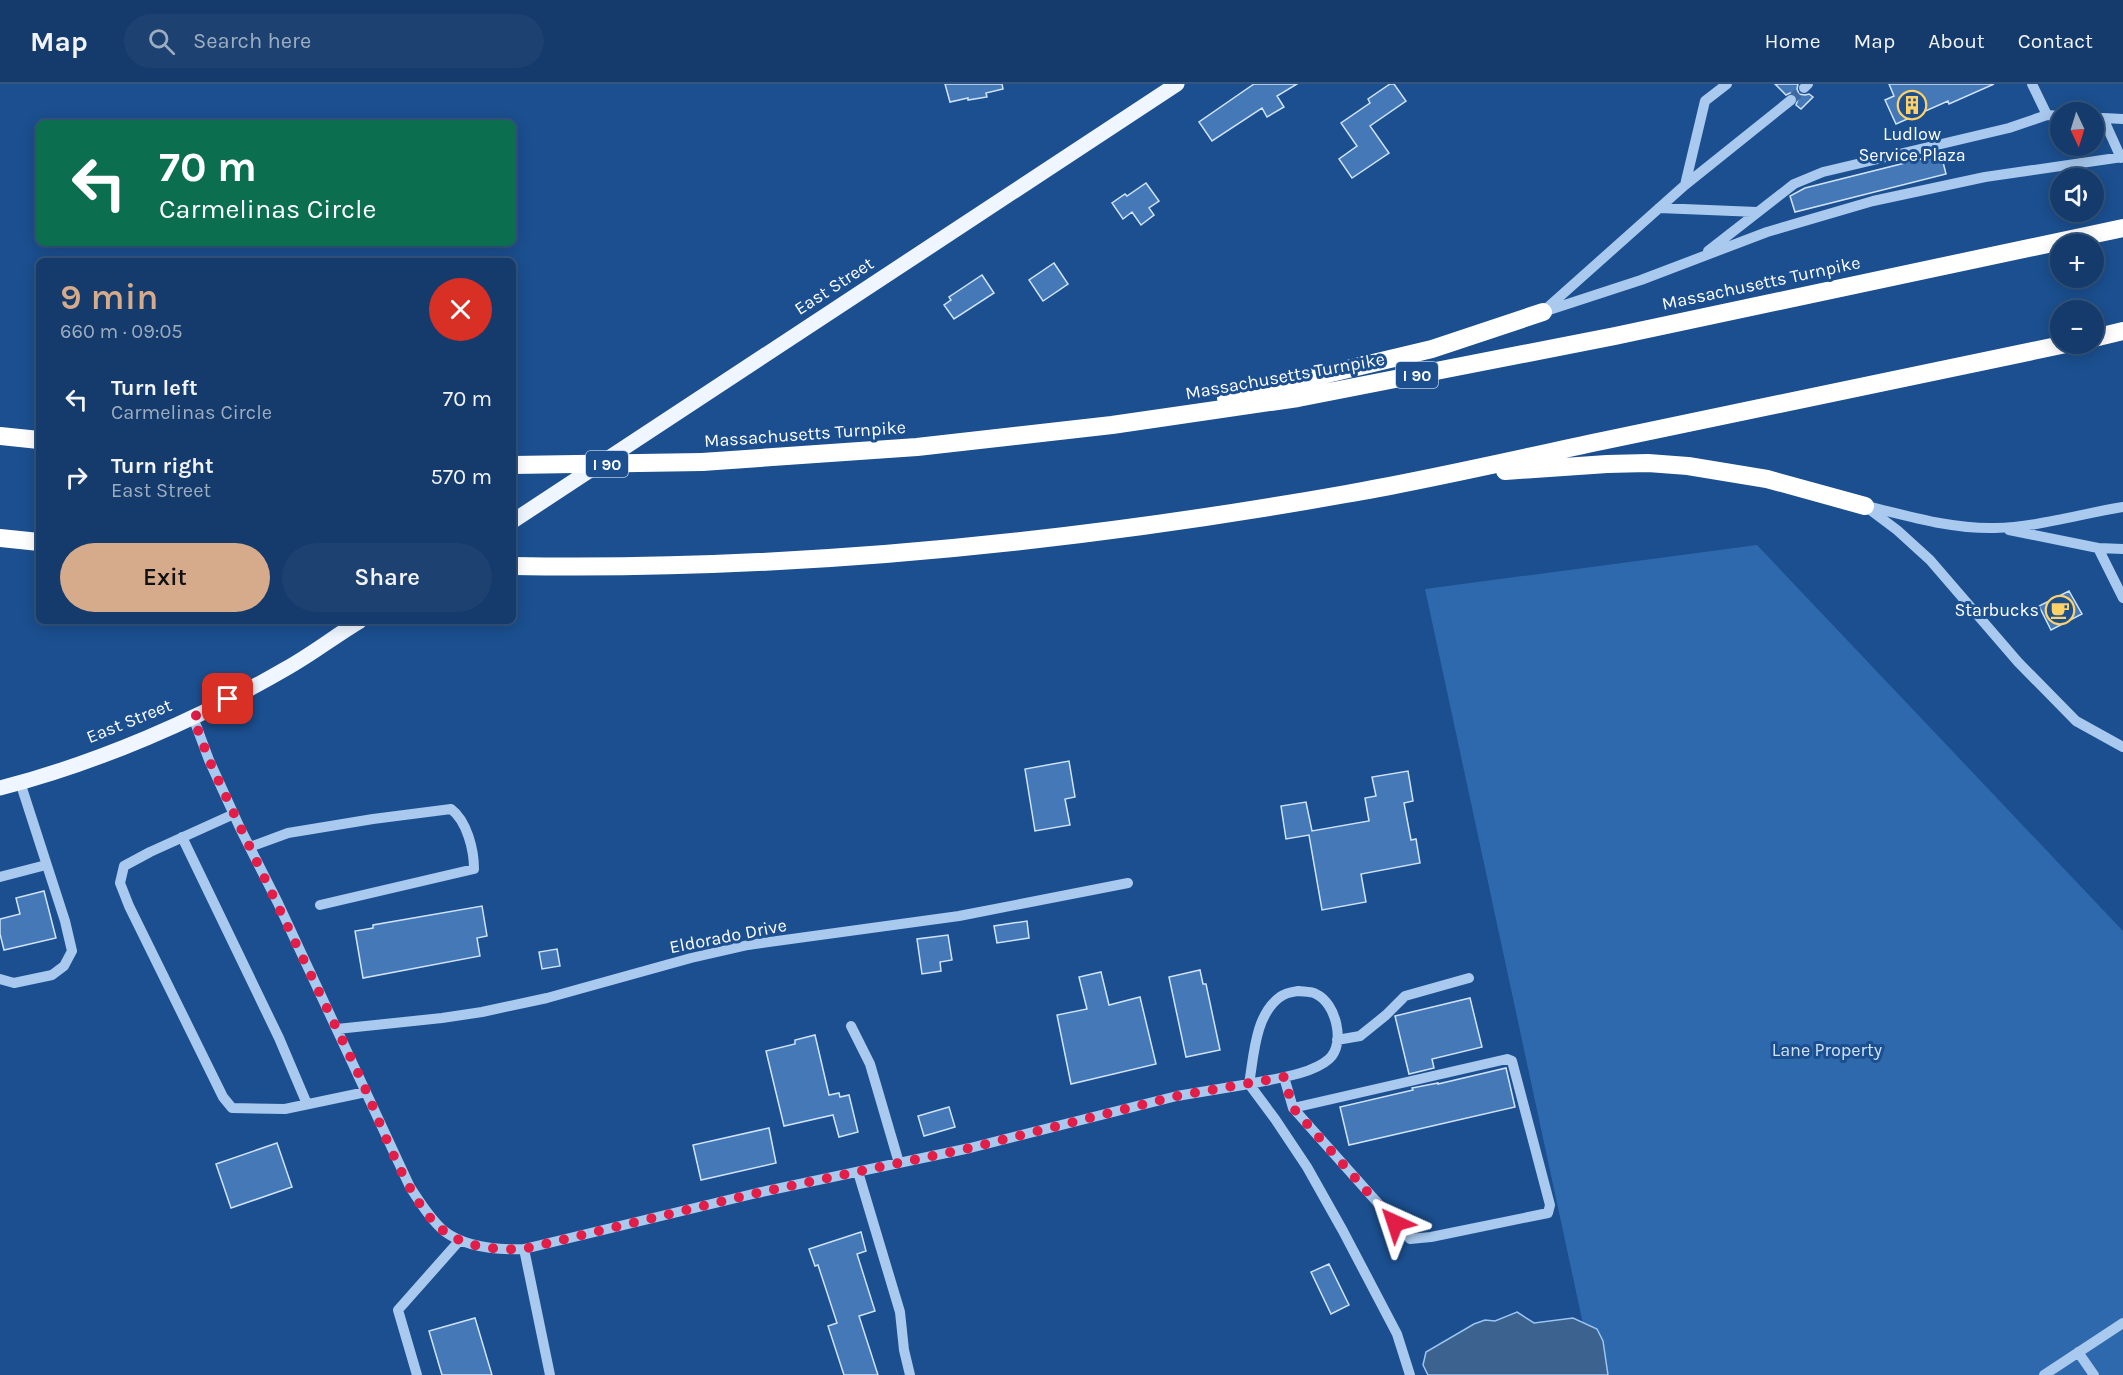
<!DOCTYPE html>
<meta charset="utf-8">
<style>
body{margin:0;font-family:Karla,sans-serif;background:#1d4271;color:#f1f3f6;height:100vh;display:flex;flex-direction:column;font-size:22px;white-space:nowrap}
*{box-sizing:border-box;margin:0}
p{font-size:20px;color:#9dadc1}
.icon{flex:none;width:33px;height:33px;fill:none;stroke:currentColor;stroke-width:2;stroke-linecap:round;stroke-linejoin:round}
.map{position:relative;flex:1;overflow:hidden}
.panel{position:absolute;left:36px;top:174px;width:480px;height:366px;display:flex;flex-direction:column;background:#143b6b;border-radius:9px;box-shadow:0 3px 15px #0003,0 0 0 2px #33557e}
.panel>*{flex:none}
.top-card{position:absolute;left:36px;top:36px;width:480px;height:126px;border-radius:9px;box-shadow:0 3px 15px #0003,0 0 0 2px #33557e;background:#0b6e4f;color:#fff;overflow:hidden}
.needle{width:39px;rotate:176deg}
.fabs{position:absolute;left:2050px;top:18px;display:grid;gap:12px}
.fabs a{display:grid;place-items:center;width:54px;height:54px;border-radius:50%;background:#143b6b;box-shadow:0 3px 15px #0003,0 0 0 2px #33557e;font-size:30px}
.pin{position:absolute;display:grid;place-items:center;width:51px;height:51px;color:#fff;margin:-26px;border-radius:12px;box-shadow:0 3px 9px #0006}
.me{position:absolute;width:66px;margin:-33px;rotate:318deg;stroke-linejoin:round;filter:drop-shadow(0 0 4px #0008)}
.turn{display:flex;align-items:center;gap:21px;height:126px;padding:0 24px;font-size:27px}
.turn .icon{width:78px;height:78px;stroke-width:2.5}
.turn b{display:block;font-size:42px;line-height:51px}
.round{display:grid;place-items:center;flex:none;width:63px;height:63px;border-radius:32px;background:#1d4271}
.overview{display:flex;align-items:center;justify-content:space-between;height:102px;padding:0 24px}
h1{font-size:36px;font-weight:600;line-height:45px;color:#d6ab8b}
.button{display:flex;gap:12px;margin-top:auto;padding:12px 24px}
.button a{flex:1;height:69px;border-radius:36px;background:#d6ab8b;color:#111;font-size:24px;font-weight:600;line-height:69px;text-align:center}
.button a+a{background:#1d4271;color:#f1f3f6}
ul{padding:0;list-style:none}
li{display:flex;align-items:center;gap:18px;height:78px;padding:0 24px}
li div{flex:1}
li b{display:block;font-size:22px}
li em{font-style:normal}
header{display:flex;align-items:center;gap:36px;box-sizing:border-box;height:84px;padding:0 30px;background:#143b6b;border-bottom:2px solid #33557e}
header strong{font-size:28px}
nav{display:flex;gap:33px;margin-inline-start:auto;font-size:21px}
.search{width:420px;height:54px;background:#1d4271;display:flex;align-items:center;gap:15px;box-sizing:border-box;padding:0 21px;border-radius:33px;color:#9dadc1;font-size:22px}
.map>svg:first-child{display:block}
.green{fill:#2e69ad}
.water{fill:#3c6290;stroke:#9cc4f0;stroke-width:1.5}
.building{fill:#4478b7;stroke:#cfe3fa;stroke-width:1.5}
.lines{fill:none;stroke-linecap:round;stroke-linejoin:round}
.minor-tunnel{stroke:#3d69a0;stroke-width:10;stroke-dasharray:10 5;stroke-linecap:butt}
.minor{stroke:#a9c9ee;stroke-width:10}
.major{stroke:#f0f6ff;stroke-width:15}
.highway{stroke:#fff;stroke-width:18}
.highway-bridge{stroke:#fff;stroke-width:18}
.route{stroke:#e11d48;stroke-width:10;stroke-dasharray:0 18}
.labels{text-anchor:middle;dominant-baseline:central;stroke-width:6;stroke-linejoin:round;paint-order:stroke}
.shield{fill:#1b4f8f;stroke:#bbcadd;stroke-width:1.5}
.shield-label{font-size:16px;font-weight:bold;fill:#fff}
.poi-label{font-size:18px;fill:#fff;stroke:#1b4f8f}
.street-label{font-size:18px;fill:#fff;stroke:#1b4f8f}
.park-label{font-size:18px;fill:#cfe3fa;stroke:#1b4f8f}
</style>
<header>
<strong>Map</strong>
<div class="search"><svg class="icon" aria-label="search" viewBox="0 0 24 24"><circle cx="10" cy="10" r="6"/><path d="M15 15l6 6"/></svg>Search here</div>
<nav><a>Home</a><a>Map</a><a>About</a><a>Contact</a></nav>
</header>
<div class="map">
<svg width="2123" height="1291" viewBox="0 0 2123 1291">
<rect width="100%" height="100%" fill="#1b4f8f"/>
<path class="green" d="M1757,461l366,386v444h-529l-169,-786z"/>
<path class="water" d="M1517,1228l17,11 39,-5 24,11 6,12 5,34h-180l-5,-10 3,-13 48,-28 11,-4 10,1z"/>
<path class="building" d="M945,0h57l1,5 -17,4 1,4 -19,3v-2l-18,4z
M1254,0h43l-20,12 7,11 -17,10 -5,-9 -50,33 -13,-19z
M1390,0h4l12,17 -36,25 19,27 -37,25 -13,-19 18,-13 -16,-23 29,-20 -2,-4z
M1775,0h23l-1,5 2,5 6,1 4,-1 4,3 -12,12 -5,-4 2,-6 -2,-4 -6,-2 -4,2z
M1889,0h105l-45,20 -1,-3 -52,23 -11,-24 9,-4z
M1941,70l5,20 -151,38 -5,-16 15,-8z
M1146,99l13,18 -10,7 5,7 -13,10 -9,-13 -9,7 -11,-16 13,-9 2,2z
M1054,179l14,21 -25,17 -14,-21z
M982,191l12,18 -40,26 -10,-14 7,-5 -2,-3z
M2069,507l13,23 -31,16 -12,-24z
M1069,677l6,36 -10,2 5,26 -35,6 -10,-62z
M1408,687l5,30 -9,2 7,37 5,-1 4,24 -59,11 5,28 -44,8 -13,-75 -23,4 -5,-33 25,-4 6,29 57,-10 -4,-23 11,-2 -4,-19z
M44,807l12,47 -52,12 -4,-16v-15l20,-5 -4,-16z
M482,822l5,30 -10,2 3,18 -117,22 -8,-47 18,-3v-3z
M1027,837l2,17 -32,5 -3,-17z
M948,851l4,25 -12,2 1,9 -19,3 -5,-35z
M557,865l3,17 -18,3 -3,-17z
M1200,886l3,14h3l14,66 -34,7 -17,-80z
M1101,888l8,33 31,-8 16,67 -85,20 -14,-69 30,-6 -8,-32z
M1470,914l12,49 -50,12 2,9 -25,6 -14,-58z
M815,951l14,60 10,-2 1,4 9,-2 9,37 -19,5 -6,-22 -49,11 -18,-75 29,-7v-4z
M1506,984l9,39 -166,38 -9,-38 73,-17 -1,-2 26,-5v1z
M949,1023l6,20 -31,9 -6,-20z
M769,1044l7,35 -75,17 -8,-35z
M277,1059l15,44 -61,21 -15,-44z
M861,1148l5,19 -9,3 18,57 -16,5 19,59h-34l-16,-49 9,-3 -19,-58 -3,1 -6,-17z
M1329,1180l20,41 -18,9 -20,-42z
M475,1234l17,57h-50l-13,-44z"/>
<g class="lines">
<path class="minor-tunnel" d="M1791,16l13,-12"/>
<path class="minor" d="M2032,0l15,31 14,1
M1804,4l4,-4
M2094,34h9l18,40
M2103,34l20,1
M1685,101l20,-84 22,-17
M1659,124l98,4
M1708,167l86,-67 29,-12 186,-44 38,-13
M1547,224l138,-123 106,-85
M1543,228l98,-32 126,-48 106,-31 112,-24 138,-20
M1865,422l32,24 33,30 88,102 58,59 47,26
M1871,423c41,10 81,22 124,21 43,-1 85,-14 128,-21
M2009,446l89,18 25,50
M2098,464l25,1
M193,633l16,43 31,68 38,75 132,284c10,15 20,32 34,44 22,17 54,19 80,18l233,-56 213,-45 207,-52 72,-12 26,35 32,48 36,64 54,103 13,41
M234,730l-84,38 -26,14 -4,17 9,23 94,191 9,11 53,1 81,-17
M182,753l97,201 28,66
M250,763l38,-14 85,-14 78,-10c16,12 23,41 23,60l-154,36
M0,793l46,-12
M0,895l14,4 38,-8 12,-9 8,-15 -7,-30 -45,-139
M1298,907c5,1 13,0 18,3 20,9 30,50 13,65 -18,16 -57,20 -80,25 5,-29 6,-69 31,-87 5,-4 12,-5 18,-6z
M851,942l19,38 29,99
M337,945l105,-11 40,-6 65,-14 144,-40 57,-13 211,-29 169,-33
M1337,956l23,-4 26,-21 19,-19 64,-18
M1284,993l9,31 214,-49 5,2 38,144 -2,8 -117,24 -21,2 -117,-131
M858,1088l42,140 4,38 6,25
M524,1165l26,126
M2078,1268l16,23
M417,1291l-19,-65 62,-70
M2044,1291l79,-52"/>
<path class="major" d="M513,437l664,-437
M0,704c98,-25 199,-69 287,-120 25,-14 48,-32 73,-47"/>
<path class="highway" d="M2094,254l29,-7
M1226,314l206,-49 111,-37
M0,352l39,4
M702,378l215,-15 195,-22 186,-27 317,-62 508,-108
M1505,387l102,-7 41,-1 40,3 79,13 98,27
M0,454l39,4
M513,482c275,5 562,-24 833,-72 86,-15 171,-35 256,-53 154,-33 309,-65 464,-97"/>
<path class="highway-bridge" d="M513,381l189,-3"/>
</g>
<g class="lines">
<path class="route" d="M228,615l-35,18 16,43c49,106 100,211 151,317 20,43 47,127 85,155 23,16 52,18 79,17l233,-56 213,-45 207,-52 107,-19 9,31 102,115"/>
</g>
<defs>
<g id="building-ring" transform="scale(1.5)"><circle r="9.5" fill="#1b4f8f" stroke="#ffd166" stroke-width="1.5"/><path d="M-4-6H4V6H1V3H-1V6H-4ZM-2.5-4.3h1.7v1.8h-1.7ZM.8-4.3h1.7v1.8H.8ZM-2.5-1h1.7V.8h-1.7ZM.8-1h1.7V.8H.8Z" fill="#ffd166"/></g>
<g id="cafe-ring" transform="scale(1.5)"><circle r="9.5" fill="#1b4f8f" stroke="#ffd166" stroke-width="1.5"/><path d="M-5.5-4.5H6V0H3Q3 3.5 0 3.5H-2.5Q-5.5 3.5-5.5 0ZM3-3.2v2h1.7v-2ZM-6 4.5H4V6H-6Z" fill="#ffd166"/></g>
</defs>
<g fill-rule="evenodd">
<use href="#building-ring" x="1912" y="21"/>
<use href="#cafe-ring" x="2060" y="526"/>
</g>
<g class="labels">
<g class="shield">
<rect x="1396" y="278" width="42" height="26" rx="4.5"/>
<rect x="586" y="367" width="42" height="26" rx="4.5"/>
</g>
<g class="shield-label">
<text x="1417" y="291">I 90</text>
<text x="607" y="380">I 90</text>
</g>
<g class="poi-label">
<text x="1912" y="50">Ludlow<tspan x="1912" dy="21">Service Plaza</tspan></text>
<text x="2039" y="526" text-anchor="end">Starbucks</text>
</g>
<g class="street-label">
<text transform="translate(1761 199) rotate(-12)">Massachusetts Turnpike</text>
<text transform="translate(834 202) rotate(-33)">East Street</text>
<text transform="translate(1285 292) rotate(-10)">Massachusetts Turnpike</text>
<text transform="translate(805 350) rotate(-4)">Massachusetts Turnpike</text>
<text transform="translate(129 637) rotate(-22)">East Street</text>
<text transform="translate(728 852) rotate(-11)">Eldorado Drive</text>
</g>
<g class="park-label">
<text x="1827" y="966">Lane Property</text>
</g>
</g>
</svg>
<div class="fabs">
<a><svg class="needle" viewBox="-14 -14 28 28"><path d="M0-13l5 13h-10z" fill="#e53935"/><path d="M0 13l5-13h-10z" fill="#9dadc1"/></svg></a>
<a><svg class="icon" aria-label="sound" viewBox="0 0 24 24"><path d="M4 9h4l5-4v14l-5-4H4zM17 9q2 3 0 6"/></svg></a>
<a>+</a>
<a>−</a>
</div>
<div class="pin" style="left:228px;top:615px;background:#d93025"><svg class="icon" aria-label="arrive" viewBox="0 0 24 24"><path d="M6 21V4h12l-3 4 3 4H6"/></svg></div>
<svg class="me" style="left:1395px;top:1139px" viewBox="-20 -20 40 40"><path d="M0-17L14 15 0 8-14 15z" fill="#e11d48" stroke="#fff" stroke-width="4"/></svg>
<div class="top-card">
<div class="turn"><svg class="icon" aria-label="left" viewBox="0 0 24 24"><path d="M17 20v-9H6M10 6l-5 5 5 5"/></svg><div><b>70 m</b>Carmelinas Circle</div></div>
</div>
<section class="panel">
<div class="overview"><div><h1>9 min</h1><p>660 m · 09:05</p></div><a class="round" style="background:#d93025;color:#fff"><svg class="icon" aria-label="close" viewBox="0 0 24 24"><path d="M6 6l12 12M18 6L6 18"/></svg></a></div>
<ul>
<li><svg class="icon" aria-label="left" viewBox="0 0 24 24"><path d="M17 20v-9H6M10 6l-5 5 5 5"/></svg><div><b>Turn left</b><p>Carmelinas Circle</p></div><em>70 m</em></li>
<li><svg class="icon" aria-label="right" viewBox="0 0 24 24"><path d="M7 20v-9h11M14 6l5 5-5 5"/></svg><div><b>Turn right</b><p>East Street</p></div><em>570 m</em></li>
</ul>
<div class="button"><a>Exit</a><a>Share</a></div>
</section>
</div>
